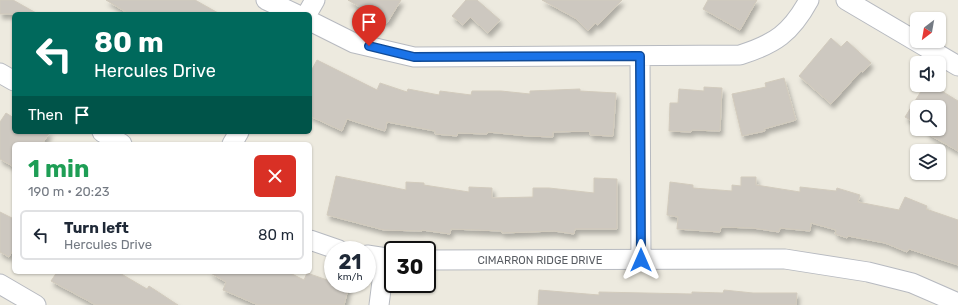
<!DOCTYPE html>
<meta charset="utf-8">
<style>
body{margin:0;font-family:Rubik,sans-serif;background:#f6f6f7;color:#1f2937;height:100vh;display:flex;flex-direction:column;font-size:15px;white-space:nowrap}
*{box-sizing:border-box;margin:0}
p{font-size:13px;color:#747a83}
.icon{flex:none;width:22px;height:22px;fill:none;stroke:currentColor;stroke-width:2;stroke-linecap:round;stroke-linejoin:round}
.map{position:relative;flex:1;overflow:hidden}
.sheet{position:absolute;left:12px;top:142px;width:300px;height:132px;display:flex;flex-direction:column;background:#fff;border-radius:6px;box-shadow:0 1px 3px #0004}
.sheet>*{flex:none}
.guide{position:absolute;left:12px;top:12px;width:300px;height:122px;border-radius:6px;box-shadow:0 1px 3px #0004;background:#00695c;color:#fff;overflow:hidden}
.needle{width:26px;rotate:211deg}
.tools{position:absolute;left:910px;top:12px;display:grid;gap:8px}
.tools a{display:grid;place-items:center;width:36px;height:36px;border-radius:6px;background:#fff;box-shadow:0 1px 3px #0004;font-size:20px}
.speed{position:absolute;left:324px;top:241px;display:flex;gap:8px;font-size:20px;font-weight:700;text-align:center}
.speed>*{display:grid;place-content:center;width:52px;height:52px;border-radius:50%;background:#fff;box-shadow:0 1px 3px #0004;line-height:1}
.speed small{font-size:10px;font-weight:400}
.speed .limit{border:2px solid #111;border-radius:6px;background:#fff;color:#111}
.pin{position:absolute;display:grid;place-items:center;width:34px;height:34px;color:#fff;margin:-41px -17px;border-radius:50% 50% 50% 0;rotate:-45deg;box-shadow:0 0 4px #0007}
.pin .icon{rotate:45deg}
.me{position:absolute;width:44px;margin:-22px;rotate:0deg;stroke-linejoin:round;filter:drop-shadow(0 0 3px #0008)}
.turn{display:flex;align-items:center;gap:14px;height:84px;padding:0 16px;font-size:18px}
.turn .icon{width:52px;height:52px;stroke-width:2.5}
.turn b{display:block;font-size:28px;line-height:34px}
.then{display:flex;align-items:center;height:38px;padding:0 16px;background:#0003;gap:8px;font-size:15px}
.round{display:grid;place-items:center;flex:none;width:42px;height:42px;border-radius:6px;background:#f6f6f7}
.overview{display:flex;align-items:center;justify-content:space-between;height:68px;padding:0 16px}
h1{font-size:24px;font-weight:700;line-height:30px;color:#1e9e55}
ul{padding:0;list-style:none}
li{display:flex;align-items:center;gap:12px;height:50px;margin:0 8px 6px;padding:0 8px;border:2px solid #e0e1e3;border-radius:6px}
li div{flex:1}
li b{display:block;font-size:15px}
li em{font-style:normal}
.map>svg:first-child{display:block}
.building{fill:#cdc8c0;stroke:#d2cbbd;filter:url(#shadow)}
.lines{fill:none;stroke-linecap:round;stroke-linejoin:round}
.street-casing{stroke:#b7bac0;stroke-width:21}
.street{stroke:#fff;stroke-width:19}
.route-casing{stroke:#114b97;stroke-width:10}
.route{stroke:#1a73e8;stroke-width:7}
.labels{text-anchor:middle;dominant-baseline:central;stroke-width:4;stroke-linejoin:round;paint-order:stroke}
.street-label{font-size:11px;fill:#585c62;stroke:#fff}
</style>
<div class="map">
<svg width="958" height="305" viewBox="0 0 958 305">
<defs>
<filter id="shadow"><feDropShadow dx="2.5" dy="4.5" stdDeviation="2" flood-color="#0004"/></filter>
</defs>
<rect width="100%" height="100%" fill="#edeadf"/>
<path class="building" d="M0,0h13l25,14h-38z
M106,0h89l25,14h-91z
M348,0h53l-14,23z
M466,0h11l23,20 -12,13 -18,-16 -7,8 -11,-9z
M542,0h80l-24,25 -3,-2 -7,8 -13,-13z
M708,0h49l-17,30 -37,-21z
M831,38l10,9 6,-6 24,22 -8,9 -2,-1 -30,33 -32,-28z
M317,60l60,30 3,-7 27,9 1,-3 31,6 1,-4 31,4 1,-4h29l29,3v-3l50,-2v2l36,2 -3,43 -23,-1v-4l-37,1v5l-25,-1 -40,-4 -1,2 -29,-1 -1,3 -22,-2v-3l-48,-9 -2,9 -38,-12 -5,12 -32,-15v-43z
M784,78l12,42 -32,9 1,2 -23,5 -10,-42 34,-7 -1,-4z
M925,85h7l26,16v50l-30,-17 1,-2 -4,-3h14v-22h-22v17l-12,-7z
M704,87l18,1 -2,43 -28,-1 -1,2 -22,-1 1,-28h8l1,-14 25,2z
M6,113l8,5v14h36l-8,12h-28v23l-14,-8v-37z
M336,176l70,14v-8l18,1v2l45,7v-5l23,1v10l41,-1v-9h16l45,5v-15l23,1v50h-42l-1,5 -20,-3 -52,2v-2l-51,-2 -1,5 -28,-4v1l-38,-1 -57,-15z
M741,177h15v8l44,7v-5l36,4 1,-3 23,7 -2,7 41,8 6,-13 22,9 -1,3 32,11v45l-49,-16 -2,3 -22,-9 -37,-7 -1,2 -12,-4 1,-4 -25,-7 -1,8 -30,-3 -1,4 -26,-4 -32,-1 -1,5 -43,-3 1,-12 -11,-2 3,-33 23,3v3l39,3v-6l9,1z
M0,212l14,7v29l-5,9 -9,-5z
M57,272h61l29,17 2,-3 29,19h-82l-45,-24z
M209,272h79l16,8 3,-7 26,9v2l16,2 -5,19h-86l-35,-15 3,-8z
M539,290l60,5v-3l93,2v-2l31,1 1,-3 29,3h44l-1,12h-258z"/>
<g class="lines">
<g class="street-casing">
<path id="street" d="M266,0l30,14
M846,0l112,66
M307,14l8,-14
M310,21l44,22 60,14 326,-2c35,-11 51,-22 69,-55
M640,56l1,204
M0,73l14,8
M102,132l20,12
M232,144l7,-12
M310,240l29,10
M367,255l26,4
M427,260l358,-1 83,13 44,11 46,20
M0,284l36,21
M379,305l6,-47"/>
</g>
<use href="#street" class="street"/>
</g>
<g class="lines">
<g class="route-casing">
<path id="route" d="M369,46l45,11 226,-1 1,204"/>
</g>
<use href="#route" class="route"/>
</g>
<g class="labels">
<g class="street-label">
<text x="540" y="260">CIMARRON RIDGE DRIVE</text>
</g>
</g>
</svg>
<div class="tools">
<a><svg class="needle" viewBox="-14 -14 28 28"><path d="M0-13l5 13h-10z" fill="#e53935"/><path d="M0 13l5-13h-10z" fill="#747a83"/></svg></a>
<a><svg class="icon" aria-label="sound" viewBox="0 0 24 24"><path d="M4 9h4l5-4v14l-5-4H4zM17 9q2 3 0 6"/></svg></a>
<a><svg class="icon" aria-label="search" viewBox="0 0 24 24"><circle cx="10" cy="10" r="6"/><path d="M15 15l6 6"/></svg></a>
<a><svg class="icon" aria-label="layers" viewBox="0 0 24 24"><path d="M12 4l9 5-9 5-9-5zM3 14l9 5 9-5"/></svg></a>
</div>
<div class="speed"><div>21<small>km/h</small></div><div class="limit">30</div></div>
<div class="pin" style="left:369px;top:46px;background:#d93025"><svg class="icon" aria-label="arrive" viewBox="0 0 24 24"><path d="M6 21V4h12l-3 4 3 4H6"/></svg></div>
<svg class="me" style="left:641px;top:260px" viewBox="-20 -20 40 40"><path d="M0-17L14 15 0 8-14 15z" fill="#1a73e8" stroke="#fff" stroke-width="4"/></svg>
<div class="guide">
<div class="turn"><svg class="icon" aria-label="left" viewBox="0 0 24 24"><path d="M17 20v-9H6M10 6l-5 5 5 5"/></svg><div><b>80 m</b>Hercules Drive</div></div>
<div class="then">Then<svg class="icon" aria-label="arrive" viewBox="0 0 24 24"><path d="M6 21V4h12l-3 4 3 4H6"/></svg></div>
</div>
<section class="sheet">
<div class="overview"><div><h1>1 min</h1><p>190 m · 20:23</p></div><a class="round" style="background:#d93025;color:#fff"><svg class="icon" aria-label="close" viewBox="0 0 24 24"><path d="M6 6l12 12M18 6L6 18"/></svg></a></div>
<ul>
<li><svg class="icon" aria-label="left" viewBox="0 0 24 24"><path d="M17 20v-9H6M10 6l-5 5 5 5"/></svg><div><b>Turn left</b><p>Hercules Drive</p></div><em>80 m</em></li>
</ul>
</section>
</div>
